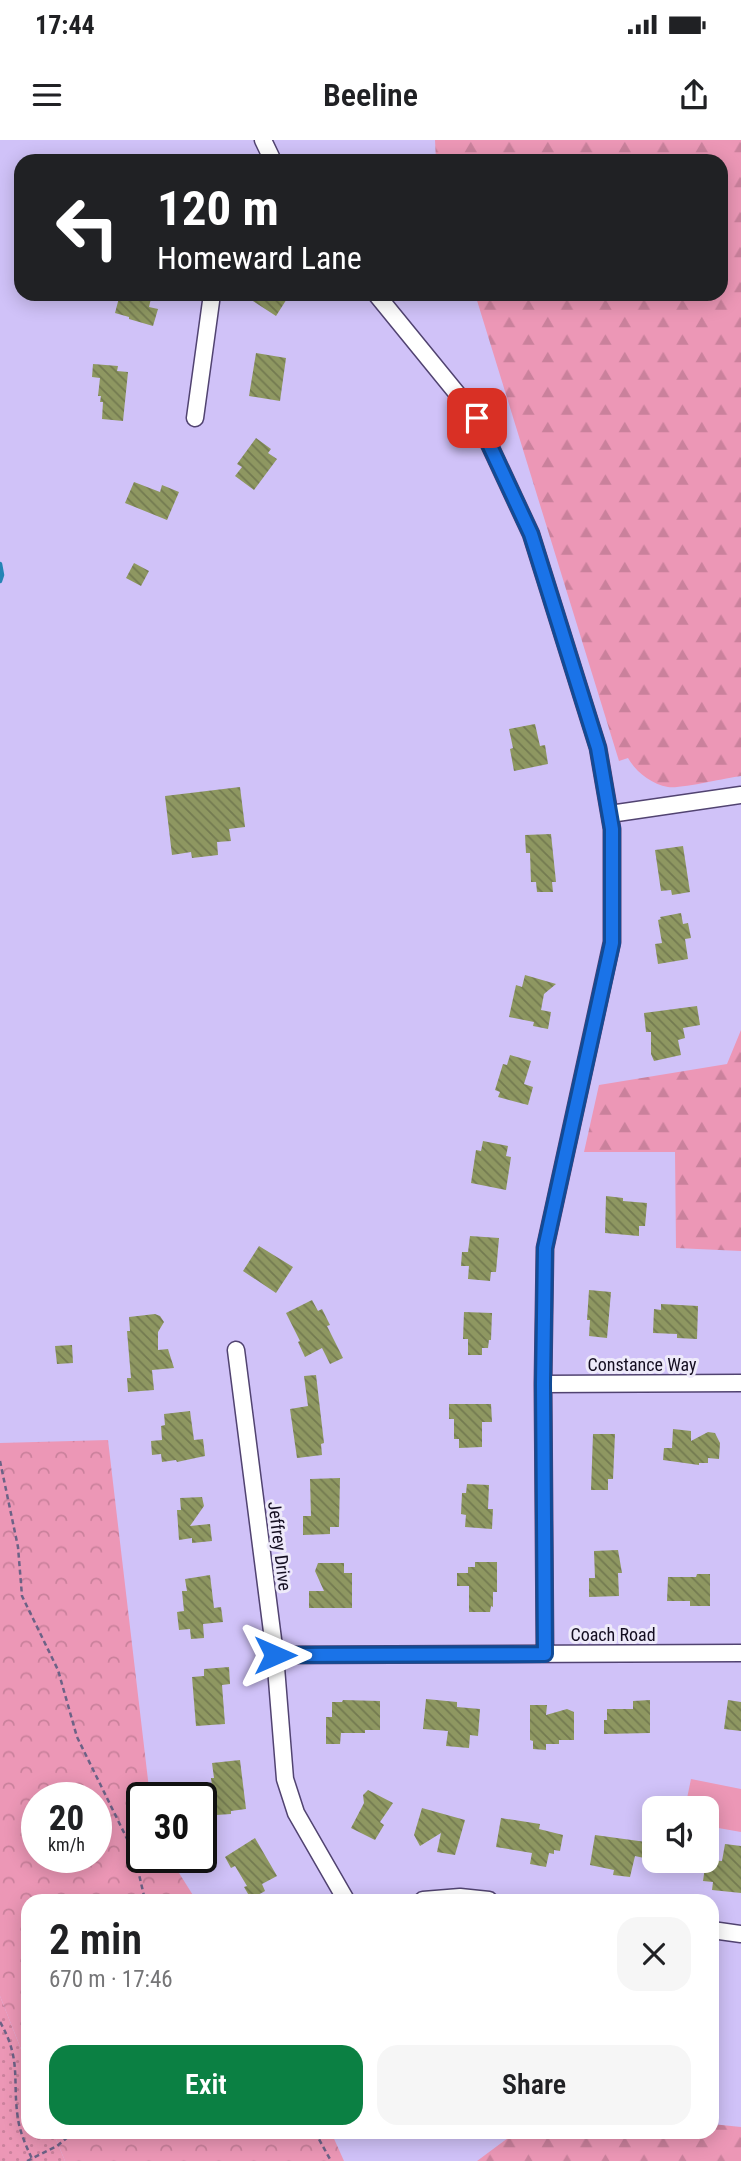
<!DOCTYPE html>
<meta charset="utf-8">
<style>
body{margin:0;font-family:"Roboto Condensed",sans-serif;background:#f6f6f6;color:#202124;height:100vh;display:flex;flex-direction:column;font-size:26px;white-space:nowrap}
*{box-sizing:border-box;margin:0}
p{font-size:23px;color:#757577}
.icon{flex:none;width:38px;height:38px;fill:none;stroke:currentColor;stroke-width:2;stroke-linecap:round;stroke-linejoin:round}
.map{position:relative;flex:1;overflow:hidden}
.side{position:absolute;left:21px;top:1754px;width:698px;height:245px;display:flex;flex-direction:column;background:#fff;border-radius:21px;box-shadow:0 4px 18px #0003}
.side>*{flex:none}
.banner{position:absolute;left:14px;top:14px;width:714px;height:147px;border-radius:21px;box-shadow:0 4px 18px #0003;background:#202124;color:#fff;overflow:hidden}
.controls{position:absolute;left:642px;top:1656px;display:grid;gap:14px}
.controls a{display:grid;place-items:center;width:77px;height:77px;border-radius:14px;background:#fff;box-shadow:0 4px 18px #0003;font-size:35px}
.speed{position:absolute;left:21px;top:1642px;display:flex;gap:14px;font-size:35px;font-weight:700;text-align:center}
.speed>*{display:grid;place-content:center;width:91px;height:91px;border-radius:50%;background:#fff;box-shadow:0 4px 18px #0003;line-height:1}
.speed small{font-size:18px;font-weight:400}
.speed .limit{border:4px solid #111;border-radius:10px;background:#fff;color:#111}
.pin{position:absolute;display:grid;place-items:center;width:60px;height:60px;color:#fff;margin:-30px;border-radius:14px;box-shadow:0 4px 10px #0006}
.me{position:absolute;width:77px;margin:-38px;rotate:90deg;stroke-linejoin:round;filter:drop-shadow(0 0 5px #0008)}
.turn{display:flex;align-items:center;gap:24px;height:147px;padding:0 28px;font-size:32px}
.turn .icon{width:91px;height:91px;stroke-width:2.5}
.turn b{display:block;font-size:49px;line-height:60px}
.round{display:grid;place-items:center;flex:none;width:74px;height:74px;border-radius:21px;background:#f6f6f6}
.summary{display:flex;align-items:center;justify-content:space-between;height:119px;padding:0 28px}
h1{font-size:42px;font-weight:600;line-height:52px}
.primary-button{display:flex;gap:14px;margin-top:auto;padding:14px 28px}
.primary-button a{flex:1;height:80px;border-radius:21px;background:#0b8043;color:#fff;font-size:28px;font-weight:600;line-height:80px;text-align:center}
.primary-button a+a{background:#f6f6f6;color:#202124}
.status{display:flex;justify-content:space-between;align-items:center;height:49px;padding:0 35px;background:#fff;direction:ltr}
.status svg{height:19px;fill:currentColor}
header{display:flex;justify-content:space-between;align-items:center;height:91px;padding:0 28px;background:#fff;font-size:32px;font-weight:600}
.map>svg:first-child{display:block}
.grass{fill:url(#grass-dots)}
.forest{fill:url(#forest-firs)}
.park{fill:url(#park-crowns);fill-rule:evenodd}
.pitch{fill:#ec97b6}
.lines{fill:none;stroke-linecap:round;stroke-linejoin:round}
.stream{stroke:#2484b5;stroke-width:4.5}
.building{fill:url(#building-back-hatch)}
.street-casing{stroke:#514371;stroke-width:19}
.path{stroke:#6c6286;stroke-width:2.5;stroke-dasharray:5 3.5;stroke-linecap:butt}
.street{stroke:#fff;stroke-width:16}
.route-casing{stroke:#114b97;stroke-width:18}
.route{stroke:#1a73e8;stroke-width:12}
.labels{text-anchor:middle;dominant-baseline:central;stroke-width:6;stroke-linejoin:round;paint-order:stroke}
.street-label{font-size:18px;fill:#140e21;stroke:#eeeafa}
</style>
<div class="status"><b>17:44</b><svg viewBox="0 0 49 12"><path d="M0 12V9h3v3zM5 12V6h3v6zM10 12V3h3v9zM15 12V0h3v12zM26 1h20v11H26zM47 4h2v5h-2z"/></svg></div>
<header><svg class="icon" aria-label="menu" viewBox="0 0 24 24"><path d="M4 6h16M4 12h16M4 18h16"/></svg>Beeline<svg class="icon" aria-label="share" viewBox="0 0 24 24"><path d="M12 15V3M7 8l5-5 5 5M5 13v7h14v-7"/></svg></header>
<div class="map">
<svg width="741" height="2021" viewBox="0 0 741 2021">
<defs>
<pattern id="grass-dots" width="8" height="8" patternUnits="userSpaceOnUse" patternTransform="scale(1.75)"><rect width="8" height="8" fill="#ec97b6"/><path d="M2 2h.1M6 6h.1" fill="none" stroke="#ca819c" stroke-width="1.8" stroke-linecap="round"/></pattern>
<pattern id="forest-firs" width="22" height="20" patternUnits="userSpaceOnUse" patternTransform="scale(1.75)"><rect width="22" height="20" fill="#ec97b6"/><path d="M5 1l3.5 6h-7zM16 11l3.5 6h-7z" fill="#ca819c"/></pattern>
<pattern id="park-crowns" width="20" height="18" patternUnits="userSpaceOnUse" patternTransform="scale(1.75)"><rect width="20" height="18" fill="#ec97b6"/><path d="M2 6a3 3 0 1 1 6 0M12 15a3 3 0 1 1 6 0" fill="none" stroke="#ca819c"/></pattern>
<pattern id="building-back-hatch" width="6" height="6" patternUnits="userSpaceOnUse" patternTransform="scale(1.75)"><rect width="6" height="6" fill="#8e9761"/><path d="M-1 5l2 2M0 0l6 6M5-1l2 2" fill="none" stroke="#737a50"/></pattern>
</defs>
<rect width="100%" height="100%" fill="#d0c2f8"/>
<path class="grass" d="M0,1856l28,71v65h25l12,29h-65z"/>
<path class="forest" d="M435,0h306v636c-16,2 -60,13 -73,11 -17,-3 -32,-15 -40,-29l-9,3 -144,-467h246v-133h-285z
M741,890v221l-65,-3 -1,-96h-91l15,-67 128,-21z
M712,1984l29,3v34h-264l39,-29h196z"/>
<path class="park" d="M108,1300l42,357h-8v60h27l27,43h-168v167l-28,-71v-553zM37,1657h59v60h-59z
M53,1992h278l13,29h-279z"/>
<path class="pitch" d="M691,1639l50,10v43l-34,-6v-18h-22z"/>
<g class="lines">
<path class="stream" d="M0,424l2,11 -2,6"/>
</g>
<path class="building" d="M120,154h32l-3,13 9,2 -5,17 -24,-7v-2l-14,-4z
M242,154h48l-14,22z
M256,213l30,5 -6,43 -31,-5z
M93,224l25,2 -1,5 11,1 -5,49 -21,-2 1,-17h-3l1,-6h-3l2,-18 -8,-1z
M256,298l15,11 -3,4 9,6 -23,31 -19,-14 7,-9 -5,-3z
M134,342l26,10 2,-7 17,7 -12,28 -42,-17z
M134,423l15,8 -8,15 -15,-8z
M535,584l5,22 5,-1 3,19 -34,7 -4,-22 3,-1 -4,-19z
M240,647l5,40 -16,2 2,12 -14,1 1,13 -26,3 -1,-6 -19,3 -7,-59z
M551,694l5,48h-4l1,10h-16l-1,-10h-5l-1,-29h-4l-1,-18z
M683,706l7,46 -18,3 -1,-5 -10,1 -6,-41z
M681,773l2,11 5,-1 3,15 -6,1 3,20 -30,5 -3,-20 7,-1 -4,-23 3,-1 -1,-2z
M525,835l31,9 -12,10 -3,16 10,2 -3,17 -15,-3 1,-4 -25,-5 7,-32 6,2z
M697,866l3,19 -17,3 2,10 -7,2 3,15 -27,6 -3,-7v-22h-5l-2,-19z
M510,915l21,6 -7,23 9,3 -5,18 -30,-8 2,-5 -5,-2 8,-26 4,1z
M483,1001l25,5 -2,10 5,1 -5,33 -35,-7 5,-33 5,1z
M606,1056l17,2v3l24,2 -2,23h-6v10l-34,-3z
M470,1096l29,2 -3,34h-5l-1,9 -22,-2 1,-13h-8l1,-14h6z
M259,1106l34,21 -17,26 -33,-22z
M589,1150l22,2 -4,46 -18,-2 1,-16h-3z
M312,1160l6,11 4,-2 8,16 -3,1 16,32 -13,6 -8,-16 -17,9 -7,-15 2,-1 -14,-28z
M661,1164l37,2 -1,33 -20,-1v-4l-24,-1 1,-24 7,1z
M464,1172l28,1 -1,27h-2l-1,8h-6v7h-14v-16h-5z
M155,1174l5,2 4,6 -6,10v18l10,-1 6,19 -22,2 2,20 -26,2 -1,-14h4l-4,-47h3l-1,-14z
M72,1205l1,18 -16,1 -2,-18z
M316,1235l8,68 -3,1 1,11 -25,3 -7,-49 18,-3 -4,-30z
M449,1264h42l1,18h-10v25l-23,1v-9h-5v-20h-5z
M190,1271l4,29 9,-1 2,17 -28,6 -1,-2 -14,2 -1,-8 -9,1 -1,-14 11,-1 -1,-14 4,-1 -1,-11z
M673,1289l18,2v10l17,-9 7,1 5,10 -1,16 -11,-1v5h-9v2l-36,-5 1,-12h8z
M593,1294h22l-2,45h-5v11h-17z
M340,1338l-1,49h-9v7l-27,1v-19h8l-1,-37z
M467,1344l22,1 -1,24h5l-1,20 -27,-2 1,-12 -5,-1 1,-21h4z
M202,1357l2,9 -14,20 20,-2 2,17 -20,2v-5l-13,2 -2,-30h4l-1,-12z
M618,1410l4,23h-4l1,23 -30,1v-19h6l-1,-27z
M475,1422h22v30h-4v15l-2,-1 -1,6h-21v-26h-12v-13h11v-6h7z
M318,1423h26v10h8v35h-43v-17h15l-9,-20z
M697,1434h13v32h-20v-5h-23l1,-24h28z
M210,1435l4,33 7,-1 2,15 -20,2 1,14 -13,1 -1,-10 -11,1 -2,-18 7,-1 -2,-20h5l-2,-12z
M229,1527l1,17 -8,1 3,39 -29,2 -4,-49 12,-1v-7z
M426,1559l31,3v5l23,2 -2,27 -8,-1 -1,13 -23,-2 2,-15 -25,-2z
M343,1560l37,1v29h-15v3h-24l-1,11h-14v-27h6v-15h10z
M650,1560v33l-46,1v-14h3v-11h26v-8z
M728,1560l13,2v29l-17,-2z
M530,1565h17l-1,10 21,-6 7,3v28h-15v4h-13v6l-13,-1v-8l-3,-1z
M240,1620l6,49 -15,2v3l-15,1 1,3 -16,2v-19l4,-1 -1,-13 8,-1 -1,-8h3l-2,-15z
M368,1650l25,13 -13,19 4,3 -9,15 -24,-12 13,-25 -1,-8z
M422,1668l43,12 -10,35 -18,-3 4,-19 -21,13 -6,-11z
M501,1678l39,6 -1,5 24,6 -3,16 -6,-1v4l-5,-1 -3,14 -16,-3 2,-11 -36,-6z
M595,1695l51,7 -2,16 -9,-2 -5,21 -17,-2 1,-5 -24,-5z
M255,1698l22,38 -15,8 3,7 -14,8 -7,-12 3,-1 -12,-20 -4,2 -6,-11z
M725,1704l16,2v47l-29,-3 1,-8 -10,-1 3,-21 16,1z"/>
<g class="lines">
<g class="street-casing">
<path id="street" d="M263,0l10,21
M376,154l101,124 54,116 67,214 14,81v113l-67,306 -2,136 2,270
M195,278l17,-124
M610,674l131,-19
M236,1210l39,305 10,124 11,34 50,87
M543,1244l198,-1
M275,1515l466,-2
M423,1760l37,-3 29,3
M712,1790l29,4"/>
</g>
<path class="path" d="M0,1321l18,86 4,49 36,74 19,67 57,116 11,47
M0,1882c22,38 12,58 18,97 2,14 9,29 15,42
M315,1992l16,29
M27,2021l30,-15 17,-14"/>
<use href="#street" class="street"/>
</g>
<g class="lines">
<g class="route-casing">
<path id="route" d="M275,1515l270,-1 -2,-270 2,-136 67,-305v-114l-14,-81 -67,-214 -54,-116"/>
</g>
<use href="#route" class="route"/>
</g>
<g class="labels">
<g class="street-label">
<text x="642" y="1224">Constance Way</text>
<text transform="translate(280 1406) rotate(83)">Jeffrey Drive</text>
<text x="613" y="1494">Coach Road</text>
</g>
</g>
</svg>
<div class="controls">
<a><svg class="icon" aria-label="sound" viewBox="0 0 24 24"><path d="M4 9h4l5-4v14l-5-4H4zM17 9q2 3 0 6"/></svg></a>
</div>
<div class="speed"><div>20<small>km/h</small></div><div class="limit">30</div></div>
<div class="pin" style="left:477px;top:278px;background:#d93025"><svg class="icon" aria-label="arrive" viewBox="0 0 24 24"><path d="M6 21V4h12l-3 4 3 4H6"/></svg></div>
<svg class="me" style="left:275px;top:1515px" viewBox="-20 -20 40 40"><path d="M0-17L14 15 0 8-14 15z" fill="#1a73e8" stroke="#fff" stroke-width="4"/></svg>
<div class="banner">
<div class="turn"><svg class="icon" aria-label="left" viewBox="0 0 24 24"><path d="M17 20v-9H6M10 6l-5 5 5 5"/></svg><div><b>120 m</b>Homeward Lane</div></div>
</div>
<section class="side">
<div class="summary"><div><h1>2 min</h1><p>670 m · 17:46</p></div><a class="round"><svg class="icon" aria-label="close" viewBox="0 0 24 24"><path d="M6 6l12 12M18 6L6 18"/></svg></a></div>
<div class="primary-button"><a>Exit</a><a>Share</a></div>
</section>
</div>
